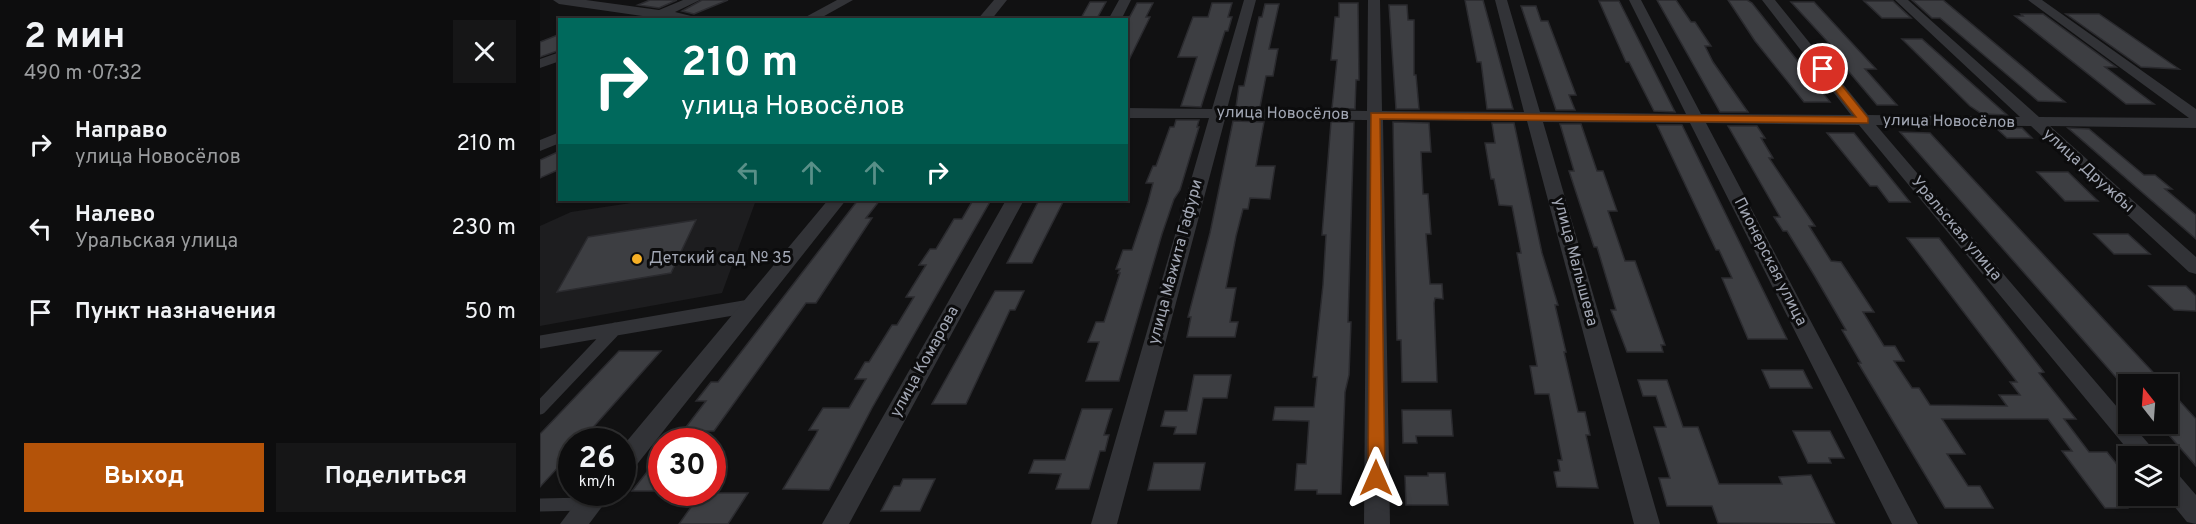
<!DOCTYPE html>
<html lang="ru">
<meta charset="utf-8">
<style>
body{margin:0;font-family:Overpass,sans-serif;background:#161617;color:#f1f3f6;height:100vh;display:flex;flex-direction:column;font-size:22px;white-space:nowrap}
*{box-sizing:border-box;margin:0}
p{font-size:20px;color:#9a9c9e}
.icon{flex:none;width:33px;height:33px;fill:none;stroke:currentColor;stroke-width:2;stroke-linecap:round;stroke-linejoin:round}
.map{position:relative;flex:1;overflow:hidden}
.details{display:flex;flex-direction:column;background:#0d0d0e;width:540px}
.details>*{flex:none}
.top-card{position:absolute;left:18px;top:18px;width:570px;height:183px;border-radius:0px;box-shadow:0 2px 4px #0004,0 0 0 2px #2d2d2e;background:#00695c;color:#fff;overflow:hidden}
.needle{width:39px;rotate:343deg}
.buttons{position:absolute;left:1578px;top:374px;display:grid;gap:12px}
.buttons a{display:grid;place-items:center;width:60px;height:60px;border-radius:0px;background:#0d0d0e;box-shadow:0 2px 4px #0004,0 0 0 2px #2d2d2e;font-size:30px}
.speed{position:absolute;left:18px;top:428px;display:flex;gap:12px;font-size:30px;font-weight:700;text-align:center}
.speed>*{display:grid;place-content:center;width:78px;height:78px;border-radius:50%;background:#0d0d0e;box-shadow:0 2px 4px #0004,0 0 0 2px #2d2d2e;line-height:1}
.speed small{font-size:15px;font-weight:400}
.speed .limit{border:9px solid #d22;background:#fff;color:#111}
.pin{position:absolute;display:grid;place-items:center;width:51px;height:51px;color:#fff;margin:-26px;border:3px solid #fff;border-radius:50%;box-shadow:0 2px 6px #0007}
.me{position:absolute;width:66px;margin:-33px;rotate:0deg;stroke-linejoin:round;filter:drop-shadow(0 0 4px #0008)}
.turn{display:flex;align-items:center;gap:21px;height:126px;padding:0 24px;font-size:27px}
.turn .icon{width:78px;height:78px;stroke-width:2.5}
.turn b{display:block;font-size:42px;line-height:51px}
.lanes{display:flex;align-items:center;height:57px;padding:0 24px;background:#0003;justify-content:center;gap:30px;direction:ltr}
.lanes .off{opacity:.35}
.round{display:grid;place-items:center;flex:none;width:63px;height:63px;border-radius:0px;background:#161617}
.overview{display:flex;align-items:center;justify-content:space-between;height:102px;padding:0 24px}
h1{font-size:36px;font-weight:700;line-height:45px}
.cta{display:flex;gap:12px;margin-top:auto;padding:12px 24px}
.cta a{flex:1;height:69px;border-radius:0px;background:#b45309;color:#fff;font-size:24px;font-weight:700;line-height:69px;text-align:center}
.cta a+a{background:#161617;color:#f1f3f6}
ul{padding:0;list-style:none}
li{display:flex;align-items:center;gap:18px;height:84px;padding:0 24px}
li div{flex:1}
li b{display:block;font-size:22px}
li em{font-style:normal}
main{display:flex;flex:1;min-height:0}
.map>svg:first-child{display:block}
.built{fill:#1d1d1f}
.building{fill:#3d3e42;stroke:#2b2b2f;stroke-width:1.5}
.lines{fill:none;stroke-linecap:round;stroke-linejoin:round}
.lane{stroke:#323337;stroke-width:13}
.street{fill:#323337;fill-rule:evenodd}
.route{fill:#b45309;stroke:#753606;stroke-width:1.5}
.poi-dot{fill:#f6af25;stroke:#0c0c0d;stroke-width:2}
.labels{text-anchor:middle;dominant-baseline:central;stroke-width:6;stroke-linejoin:round;paint-order:stroke}
.street-label{font-size:16px;fill:#a2a7b4;stroke:#0c0c0d}
.poi-label{font-size:16px;fill:#a2a7b4;stroke:#0c0c0d;text-anchor:start}
</style>
<main>
<section class="details">
<div class="overview"><div><h1>2 мин</h1><p>490 m · 07:32</p></div><a class="round"><svg class="icon" aria-label="close" viewBox="0 0 24 24"><path d="M6 6l12 12M18 6L6 18"/></svg></a></div>
<ul>
<li><svg class="icon" aria-label="right" viewBox="0 0 24 24"><path d="M7 20v-9h11M14 6l5 5-5 5"/></svg><div><b>Направо</b><p>улица Новосёлов</p></div><em>210 m</em></li>
<li><svg class="icon" aria-label="left" viewBox="0 0 24 24"><path d="M17 20v-9H6M10 6l-5 5 5 5"/></svg><div><b>Налево</b><p>Уральская улица</p></div><em>230 m</em></li>
<li><svg class="icon" aria-label="arrive" viewBox="0 0 24 24"><path d="M6 21V4h12l-3 4 3 4H6"/></svg><div><b>Пункт назначения</b></div><em>50 m</em></li>
</ul>
<div class="cta"><a>Выход</a><a>Поделиться</a></div>
</section>
<div class="map">
<svg width="1656" height="524" viewBox="0 0 1656 524">
<rect width="100%" height="100%" fill="#111112"/>
<path class="built" d="M111,200h105l-34,93 -182,33v-100l31,-14z"/>
<path class="building" d="M110,0h27l-18,8 -21,-3z
M162,0h26l-34,14 -12,-3z
M925,0h18l30,109h-26l-6,-47h-4z
M1117,0h19l15,22h4l16,24h-6l8,16 35,50h-28z
M1188,0h19l5,3 78,99h-26l-49,-61z
M1372,0h31l122,102 -27,-1 -98,-83h-8z
M1059,1h20l56,111 -21,-1 -25,-49h-3z
M1324,1h29l18,17h-29z
M550,2h16l-10,18h-16z
M1251,2h23l62,67h-11l32,36h-20l-44,-52h5z
M597,3h16l-7,14h4l-24,49v-42z
M672,3h20l-4,14h4l-4,14h-3l-24,76 -20,-1 16,-49h-19l15,-40h15z
M799,3h19l1,77h-3l-1,29 -23,-1 5,-48h-6l4,-43h4z
M725,4h14l-10,45h9l-5,27h-7l-6,31h-24l3,-21h5l15,-69h3z
M849,5h18l1,15h6v55h2l3,34h-23z
M981,6h15l5,15h7l28,74h-7l6,15h-19z
M1481,14h22l73,53h-11l49,37h-28l-111,-88h8z
M1526,14h33l80,55 -38,-2z
M20,34v16l-20,7v-15z
M1362,39h20l85,76 -25,-1 -12,-8z
M636,120h23l-2,7h2l-19,63 -6,9 -12,35 -43,147h-33l13,-39h-11l8,-20h8l16,-49h-2l2,-4h-4l7,-19h9l16,-48 5,-19h-7l7,-17h3l14,-39h4z
M693,121l31,1 -8,44h19l-5,33 -20,-1 -2,11h-5l-7,27 -10,52h10l-6,34h8l-3,15h-48l4,-20h-3l22,-84z
M791,122h23l-6,200h3l-2,53 -4,17 -4,102h-24v-4h-22l2,-26h9l3,-43 -36,-1 2,-13h39l3,-30h-4l10,-92 3,-50h-4z
M853,122l36,1 2,29h-10l2,42h5l3,40h-5l4,50h12l1,15 -8,-1 -1,5 3,79h-35l-1,-42h-4z
M952,123h22l28,130 16,52h-3l11,47h-2l14,60h7l5,23h-4l12,53 -41,-1 -3,-15 6,-1 -2,-11h4l-13,-66h-14l-5,-28h7l-20,-113h4l-9,-47 -13,-1 -5,-26h-3l-6,-36h10z
M1020,124h21l16,47h6l14,40h-9l17,50h10l30,84h-4l2,7h-36l-16,-42h5l-19,-63h-3l-25,-76h5z
M1117,125h25l105,214h-39l-26,-61h10l-13,-28h-3z
M1188,126h29l8,12h-4l12,20h-4l46,68h-6l22,35 10,1 33,50h-11l21,34h11l9,15h-10l18,27h7l11,17 77,1 -8,-11h21l-10,-13h7l-110,-144h32l105,134 -5,1 37,46h-12l25,33h18l21,26v30h-23l-43,-57h10l-24,-32h-106l23,35h-18l21,32h12l13,22h-48l-87,-145h3l-19,-33h4l-32,-55 -27,-44h-4l-9,-14h6z
M1456,128h26l10,10h-25z
M1528,128l21,1 55,46h11l17,14h-7l31,26v24z
M1360,132l30,1 234,251h-36v7z
M1287,133h27l56,69h-21l-12,-16h-7z
M20,151v18l-20,9v-18z
M1497,172h31l30,29h-33z
M318,200h22l-14,18h6l-56,85h-10l-92,128h-31l23,-30h-10l15,-19h7z
M433,200h18l-119,208 -43,82 -46,-1 32,-53 3,-6h-9l14,-22h26l17,-29h-11l10,-17h4l23,-37h5l17,-28h-8l20,-32h-7l11,-16h6l18,-30h8z
M499,200h25l-32,63h-25z
M156,220l-25,53 -114,19 31,-55z
M1554,234h34l22,20h-36z
M1609,286h37l10,10v15l-22,-1z
M455,291h29l-9,19h-5l-44,94h-34z
M79,351h42l-80,90h-9v11l-32,35v-53z
M1222,370h41l9,18h-42z
M654,375h37l-4,23h-24l-7,36h-22l2,-7 -15,-1 4,-15h22z
M1098,380h29l16,47h15l21,57h63l-3,-7 32,-2 24,49 -117,-1 -6,-17h-45l-8,-28h11l-16,-51h12l-10,-31h-13z
M1628,388l28,31v47l-28,-32z
M542,409h30l-8,26h5l-4,16h-5l-11,38h-33l5,-15 -32,-1 5,-13h31z
M862,410h49l2,26h-37l1,7h-14z
M1253,431h37l14,27h-15l2,5h-23z
M122,453v38h-30z
M614,463h51l-5,27h-52z
M888,473h17l3,32h-42l-1,-29h23z
M363,479h32l-15,32h-39l13,-25h6z
M161,493h47l-20,31h-49z"/>
<g class="lines">
<path class="lane" d="M0,342l210,-36
M0,408l75,-79
M0,505l47,-1"/>
<path class="street" d="M13,0h33l73,10 24,-10h17l-25,12 32,8h-37l-111,-16z
M297,0h16l-36,20h-17z
M454,0h13l-16,20h-14z
M579,0h12l-10,20h-13z
M704,0h12l-29,109 140,2 1,-111h12l2,111 142,1 -29,-112h12l33,112 146,2 -57,-114h12l60,114 150,1 -89,-115h13l93,115 152,2 -125,-117h13l131,117 150,1 -161,-118h14l154,109v19l-146,-2 146,131v17l-7,-2 -158,-146 -155,-1 283,331h-26l-274,-331 -153,-2 212,401h-26l-202,-401 -147,-1 117,402h-26l-107,-403 -144,-1 7,404h-26l3,-404 -142,-1 -108,405h-26l118,-406h-83v-10l86,1z
M20,52v9l-20,7v-9z
M20,132v11l-20,8v-11z
M288,200h18l-215,272 -9,3v-28z
M466,200h18l-175,324h-27z
M1628,470l9,3 19,22v29l-9,-2 -22,-27h3z
M44,492h29l-24,32h-29z"/>
</g>
<path class="route" d="M1280,67h7l41,51v5l-488,-4 5,359 -2,6 -7,2 -6,-2 -2,-6 3,-365 485,4 -36,-46z"/>
<circle class="poi-dot" cx="97" cy="259" r="6"/>
<g class="labels">
<g class="street-label">
<text transform="translate(743 114) rotate(1)">улица Новосёлов</text>
<text transform="translate(1409 122) rotate(1)">улица Новосёлов</text>
<text transform="translate(1548 171) rotate(42)">улица Дружбы</text>
<text transform="translate(1416 229) rotate(50)">Уральская улица</text>
<text transform="translate(636 262) rotate(-75)">улица Мажита Гафури</text>
<text transform="translate(1035 262) rotate(75)">улица Малышева</text>
<text transform="translate(1230 262) rotate(63)">Пионерская улица</text>
<text transform="translate(385 362) rotate(-61)">улица Комарова</text>
</g>
<g class="poi-label">
<text x="109" y="259">Детский сад № 35</text>
</g>
</g>
</svg>
<div class="buttons">
<a><svg class="needle" viewBox="-14 -14 28 28"><path d="M0-13l5 13h-10z" fill="#e53935"/><path d="M0 13l5-13h-10z" fill="#9a9c9e"/></svg></a>
<a><svg class="icon" aria-label="layers" viewBox="0 0 24 24"><path d="M12 4l9 5-9 5-9-5zM3 14l9 5 9-5"/></svg></a>
</div>
<div class="speed"><div>26<small>km/h</small></div><div class="limit">30</div></div>
<div class="pin" style="left:1283px;top:69px;background:#d93025"><svg class="icon" aria-label="arrive" viewBox="0 0 24 24"><path d="M6 21V4h12l-3 4 3 4H6"/></svg></div>
<svg class="me" style="left:836px;top:478px" viewBox="-20 -20 40 40"><path d="M0-17L14 15 0 8-14 15z" fill="#b45309" stroke="#fff" stroke-width="4"/></svg>
<div class="top-card">
<div class="turn"><svg class="icon" aria-label="right" viewBox="0 0 24 24"><path d="M7 20v-9h11M14 6l5 5-5 5"/></svg><div><b>210 m</b>улица Новосёлов</div></div>
<div class="lanes"><svg class="icon off" aria-label="left" viewBox="0 0 24 24"><path d="M17 20v-9H6M10 6l-5 5 5 5"/></svg><svg class="icon off" aria-label="ahead" viewBox="0 0 24 24"><path d="M12 20V5M6 11l6-6 6 6"/></svg><svg class="icon off" aria-label="ahead" viewBox="0 0 24 24"><path d="M12 20V5M6 11l6-6 6 6"/></svg><svg class="icon" aria-label="right" viewBox="0 0 24 24"><path d="M7 20v-9h11M14 6l5 5-5 5"/></svg></div>
</div>
</div>
</main>
